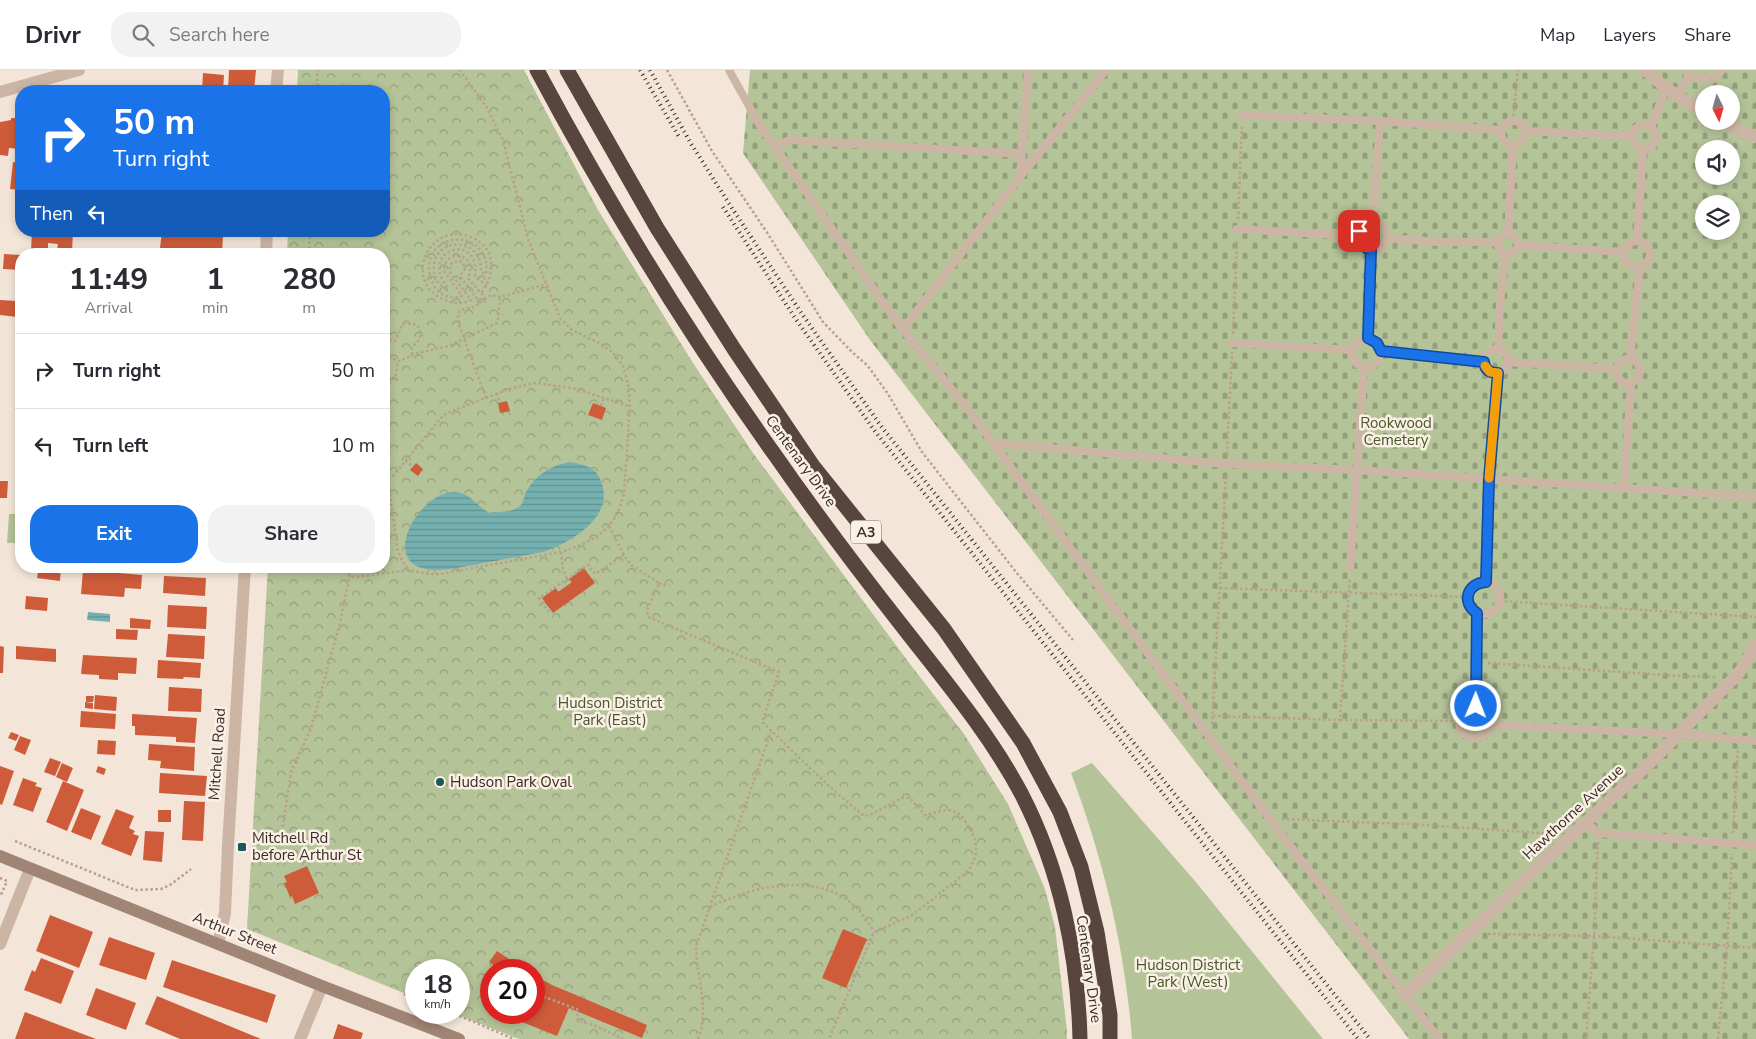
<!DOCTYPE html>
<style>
body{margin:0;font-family:"Nunito Sans",sans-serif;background:#f2f2f3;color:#2b2b33;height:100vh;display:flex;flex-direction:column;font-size:19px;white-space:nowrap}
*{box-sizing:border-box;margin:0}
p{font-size:16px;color:#7c7c81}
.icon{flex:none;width:28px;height:28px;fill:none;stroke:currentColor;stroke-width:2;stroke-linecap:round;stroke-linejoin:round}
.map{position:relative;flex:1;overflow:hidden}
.details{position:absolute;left:15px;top:178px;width:375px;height:325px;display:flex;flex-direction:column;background:#fff;border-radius:20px;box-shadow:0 2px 8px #0003}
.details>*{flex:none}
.hud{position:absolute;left:15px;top:15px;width:375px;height:152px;border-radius:20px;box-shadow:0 2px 8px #0003;background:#1a73e8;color:#fff;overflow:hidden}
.needle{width:32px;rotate:175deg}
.fabs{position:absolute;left:1695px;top:15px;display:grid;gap:10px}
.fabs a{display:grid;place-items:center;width:45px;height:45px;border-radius:50%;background:#fff;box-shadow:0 2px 8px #0003;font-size:25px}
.speed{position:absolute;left:405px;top:889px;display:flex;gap:10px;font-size:25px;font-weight:700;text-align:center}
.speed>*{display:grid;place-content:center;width:65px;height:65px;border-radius:50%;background:#fff;box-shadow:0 2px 8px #0003;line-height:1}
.speed small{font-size:12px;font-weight:400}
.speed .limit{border:8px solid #d22;background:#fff;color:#111}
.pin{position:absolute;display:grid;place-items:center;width:42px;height:42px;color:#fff;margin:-21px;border-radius:10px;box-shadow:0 2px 8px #0006}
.me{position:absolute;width:55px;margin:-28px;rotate:1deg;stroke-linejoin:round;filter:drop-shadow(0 0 4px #0008)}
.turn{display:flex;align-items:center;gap:18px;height:105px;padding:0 15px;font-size:22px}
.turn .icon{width:65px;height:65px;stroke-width:2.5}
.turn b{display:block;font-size:35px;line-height:42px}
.then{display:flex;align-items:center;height:48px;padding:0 15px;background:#0003;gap:10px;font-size:19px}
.eta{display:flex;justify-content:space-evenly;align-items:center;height:85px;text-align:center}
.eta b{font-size:30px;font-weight:700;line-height:35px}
.action{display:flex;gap:10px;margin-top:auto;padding:10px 15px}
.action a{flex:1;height:58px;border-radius:20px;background:#1a73e8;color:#fff;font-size:20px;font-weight:700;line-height:58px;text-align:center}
.action a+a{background:#f2f2f3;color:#2b2b33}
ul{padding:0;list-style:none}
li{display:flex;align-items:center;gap:15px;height:75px;padding:0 15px;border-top:1px solid #e1e1e2}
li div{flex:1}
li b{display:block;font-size:19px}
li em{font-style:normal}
header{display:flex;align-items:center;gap:30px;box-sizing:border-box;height:70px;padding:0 25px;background:#fff;border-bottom:1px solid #e1e1e2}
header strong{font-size:24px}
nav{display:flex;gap:28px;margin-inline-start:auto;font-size:18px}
.search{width:350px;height:45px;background:#f2f2f3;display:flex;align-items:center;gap:12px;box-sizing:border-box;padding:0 18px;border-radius:20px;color:#7c7c81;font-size:19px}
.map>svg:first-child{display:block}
.green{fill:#b5c398}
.cemetery{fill:url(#cemetery-stones);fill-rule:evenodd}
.park{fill:url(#park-crowns);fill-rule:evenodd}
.water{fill:url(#water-rules)}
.building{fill:#ce5c3b}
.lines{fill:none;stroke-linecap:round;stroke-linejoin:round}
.path{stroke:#b89f8e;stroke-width:2.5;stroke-dasharray:2.5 2.5;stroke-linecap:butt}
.lane{stroke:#ccb5a4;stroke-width:8}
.street{stroke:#ccb5a4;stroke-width:12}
.secondary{stroke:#a08475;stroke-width:12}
.highway{stroke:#58453d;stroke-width:15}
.rail{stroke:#372b26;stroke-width:4;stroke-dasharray:1 4;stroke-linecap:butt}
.route-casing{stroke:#114b97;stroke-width:12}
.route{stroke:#1a73e8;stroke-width:9}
.slow{stroke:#f59e0b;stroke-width:9}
.poi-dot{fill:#19585b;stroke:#fbf0e5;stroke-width:2}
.labels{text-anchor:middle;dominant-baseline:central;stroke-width:5;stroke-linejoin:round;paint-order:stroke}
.shield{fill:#fbf0e5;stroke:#72665f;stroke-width:1}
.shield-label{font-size:14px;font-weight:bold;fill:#372b26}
.park-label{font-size:15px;fill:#475728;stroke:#fbf0e5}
.street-label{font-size:15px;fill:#372b26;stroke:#fbf0e5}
.poi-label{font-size:15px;fill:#372b26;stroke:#fbf0e5;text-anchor:start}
</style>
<header>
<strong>Drivr</strong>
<div class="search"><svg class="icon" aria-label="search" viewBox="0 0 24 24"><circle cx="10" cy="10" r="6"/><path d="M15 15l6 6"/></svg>Search here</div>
<nav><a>Map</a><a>Layers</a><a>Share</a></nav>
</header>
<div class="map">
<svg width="1756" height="969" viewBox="0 0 1756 969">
<defs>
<pattern id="cemetery-stones" width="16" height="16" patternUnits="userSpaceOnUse" patternTransform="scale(1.25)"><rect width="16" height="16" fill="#b5c398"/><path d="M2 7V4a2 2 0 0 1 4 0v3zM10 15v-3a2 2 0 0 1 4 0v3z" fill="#949f7c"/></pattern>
<pattern id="park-crowns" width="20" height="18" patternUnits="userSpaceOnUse" patternTransform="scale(1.25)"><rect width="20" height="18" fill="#b5c398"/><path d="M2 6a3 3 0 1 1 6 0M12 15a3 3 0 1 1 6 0" fill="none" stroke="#949f7c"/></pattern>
<pattern id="water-rules" width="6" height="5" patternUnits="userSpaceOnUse" patternTransform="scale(1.25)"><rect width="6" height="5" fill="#76b1b2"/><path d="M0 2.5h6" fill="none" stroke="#629091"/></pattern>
</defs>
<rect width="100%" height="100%" fill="#f3e6d9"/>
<path class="green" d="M9,444h12v29h-14z
M1092,693l103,118 128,158h-191c-7,-91 -29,-181 -61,-266z"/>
<path class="cemetery" d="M750,0h1006v969h-347l-539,-699 -127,-187zM1704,24h27v27h-27zM1704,79h27v27h-27zM1704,134h27v27h-27z"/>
<path class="park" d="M298,0h226l74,140 95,153 60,90 157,211 54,70 44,70 37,85 10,38 12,104v8h-548l-66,-26 6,-1v-42h-43v28l-169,-69 21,-363h116v-312h-97l1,-23h96v-140h-87zM491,900h43v42h-43z"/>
<path class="water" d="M570,392c16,3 27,5 32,22 11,34 -32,59 -59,68 -22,4 -43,8 -64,12 -18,3 -39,9 -57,4 -40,-11 -1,-77 33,-76 16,1 22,15 35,21 8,-1 24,-1 30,-7 4,-4 4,-10 6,-14 9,-17 26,-27 44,-30z
M88,542l22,2v8l-23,-2z"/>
<path class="building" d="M229,0h27l-2,21h-26z
M203,3l21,2 -1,16h-21z
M170,15l24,1v5h-24z
M11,48h10v17h-1l-1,14 -10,-1 -1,8 -8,-1v-33l11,-2z
M13,92l8,1v27l-11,-1z
M32,161h41l-1,21 -15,-1 1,-7 -10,-1v9l-17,-1z
M162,161l61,4 -1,19h-44v-5l-18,-1z
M4,184l17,1v15l-18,-1z
M0,230l18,1 -1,16 -17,-2z
M507,331l3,10 -10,2 -2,-10z
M593,333l13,5 -4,12 -14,-5z
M416,393l7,6 -5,7 -8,-6z
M0,411h8l-1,17h-7z
M39,496h22l-1,15 -23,-3z
M180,496h27v4l-27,-2z
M584,498l11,15 -42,30 -11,-15 14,-10 2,4 14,-10 -3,-3z
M83,500l59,5 -1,14 -16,-1 -1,9 -43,-3z
M164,506l42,2 -1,18 -42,-3z
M26,526l22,2 -1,13 -22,-2z
M168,535l39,2 -1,22 -39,-2z
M130,548l21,2 -1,9 -20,-1z
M116,559l22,1 -1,10 -21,-1z
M168,564l37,2 -1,23 -38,-2z
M0,576l4,1 -1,26h-3z
M16,576l40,3v13l-40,-3z
M83,585l54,3 -1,16 -18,-1v7l-19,-1v-4l-18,-1z
M158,590l43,3 -1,15 -16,-1 -1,2 -26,-1z
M169,617l33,2 -1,23 -33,-1z
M95,625l22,2 -1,14 -22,-2z
M86,626h8l-1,6h-7z
M85,632l8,1v6l-8,-1z
M81,641l35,3 -1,15 -35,-2z
M132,644l65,4 -2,25 -19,-1v-5l-41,-2v-9h-3z
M11,662l8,3 -3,6 -8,-3z
M20,666l11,4 -6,15 -11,-5z
M98,670l18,1 -1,14 -18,-1z
M149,674l46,3 -1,24 -34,-3 1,-7 -13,-1z
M50,688l11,4 -6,14 -11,-4z
M62,693l11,5 -6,14 -11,-5z
M0,696l14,5 -12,34 -2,-1z
M98,696l8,3 -2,6 -8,-3z
M160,703l47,3 -2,20 -46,-3z
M23,708l14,5 -2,3 7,2 -9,24 -20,-7z
M63,711l21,9 -17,41 -21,-9z
M184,731l21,1 -2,39 -21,-1z
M81,738l20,8 -10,24 -20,-8z
M116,739l18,7 -5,12 6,3 -2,3 6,2 -8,20 -30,-12z
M158,740h13v12h-13z
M145,761l19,1 -2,30 -19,-2z
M307,796l12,27 -24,11 -3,-8 -2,1 -6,-14 3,-1 -3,-6z
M50,845l43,17 -14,36 -43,-17z
M843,859l24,10 -21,49 -24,-10z
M109,867l46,16 -9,27 -47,-15z
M497,881l28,19h-24l-12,-8z
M41,888l33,13 -13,33 -37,-14 8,-20 3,2z
M172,890l104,35 -9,28 -104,-36z
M534,905l18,10 95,40 -5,13 -73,-30 -12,28 -35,-14 4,-10h8v-17l2,-3 -2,-1z
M96,918l40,15 -10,27 -40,-15z
M157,926l104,43h-81l-35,-15z
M25,942l71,27h-81z
M338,954l25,9 -2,6h-28z"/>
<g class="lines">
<path class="path" d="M667,0l45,81 56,83 55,88 29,30 16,14 20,28 34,58 94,120 57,68
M316,21l2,-21
M1513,51l5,-51
M1238,149l4,-94
M309,184l1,-23
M486,229l-18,-21c11,-25 -24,-31 -24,-7l18,25c-9,3 -18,1 -25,-6 -5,-6 -8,-14 -8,-21 -1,-41 63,-39 57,5l-5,-2c2,-37 -49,-35 -47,-3 0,9 4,15 12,20l2,-1c-3,-5 -7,-9 -8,-14 -8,-28 40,-38 35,2l12,10
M480,233l-20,-27 5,-7 -2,-6 -3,-2 -7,1 -3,3v7l21,28c-8,4 -17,4 -26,0 -45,-18 -15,-82 28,-62 24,11 22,38 8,55
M1233,264l4,-94
M384,269l11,2c5,-6 3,-13 10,-18 9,-1 18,4 15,14 -1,4 -5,7 -8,10v9
M384,285l10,4 3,3
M384,315c11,-3 14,-11 13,-23l21,-9 31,-7 48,-23 1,-3 2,-23
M497,323l3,10
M486,328l-27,-73 -1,-11 3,-4 13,-3 17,-12 9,2 47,-13
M601,336l3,-8
M1227,384l5,-102
M405,391l8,5
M384,407l4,2 6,-4 47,-57 6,-5 62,-24 25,-6 24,3 18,3 53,17
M388,409l10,73 6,12 5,6
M609,456l15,29 7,10 28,18 -12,27 1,7 131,55 -17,50 67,64 31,27 5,3 5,-1 32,-17h8l15,17c10,-1 20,-8 30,-3 6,2 10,9 13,14 11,16 11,31 -1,46l-56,44 -37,16 -45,107
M561,482l2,19 4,7
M341,496l9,9 5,2 54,-7 19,4h12l121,-22c34,-11 55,-22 63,-59l6,-87 -2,-22 -5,-18 -10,-13 -10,-8 -31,-15 -12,-12 -32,-79 -25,-99 -16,-32 -27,-38
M659,513l3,2h7
M1220,518l247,9
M1500,531l256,16
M549,542l-10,-14 49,-33 7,9 29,-19
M1488,593l191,13 38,1
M1213,646l127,4 10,-142
M1340,650l119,1
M1212,654l14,-250
M1282,749l126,5 146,10
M271,761h11l9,-59 20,-44 28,-101 11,-52
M1733,763l5,-84
M15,771l120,49 26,-1 9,-4 21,-16
M0,808l7,3 -7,16
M710,837c43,-21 106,-37 146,0 7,7 12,16 18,25
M1488,864l106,2 162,12
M534,923l43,16 1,12 16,4 29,14
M404,924l12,5
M450,942l64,27
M698,969c12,-26 -2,-65 -2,-93l75,-214
M1586,969l8,-103 4,-94
M1718,969l9,-92 5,-93"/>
<path class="lane" d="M729,0l30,54 137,197 75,92 298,405 170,221
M1688,7h28l6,-7
M1677,25l11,-18 -1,-7
M1242,45l138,6
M1501 63a12 12 0 1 1 24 0a12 12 0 1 1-24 0Z
M1632 67a12 12 0 1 1 24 0a12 12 0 1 1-24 0Z
M1651,57l15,-39
M1525,61l107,5
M775,76l15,-6 232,14
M1020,107l86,-107
M1359 166a14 14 0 1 1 28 0a14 14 0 1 1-28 0Z
M1373,152l7,-101 121,9
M1237,159l122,7
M1508,164l5,-88
M1498 174a10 10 0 1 1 20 0a10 10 0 1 1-20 0Z
M1387,168l52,4h59
M1637,171l6,-91
M1624 184a13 13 0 1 1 26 0a13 13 0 1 1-26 0Z
M1518,175l106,7
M903,259l117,-152 8,-107
M1352 283a14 14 0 1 1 28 0a14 14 0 1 1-28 0Z
M1368,269l3,-89
M1232,273l120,7
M1484 291a12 12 0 1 1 24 0a12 12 0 1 1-24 0Z
M1498,279l2,-45 5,-50
M1381,281l103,10
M1616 301a12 12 0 1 1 24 0a12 12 0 1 1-24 0Z
M1630,289l10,-92
M1508,292l108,7
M993,373l234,21 129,6 268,18 7,-105
M1624,418l132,9
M1350,498l14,-201
M1468 528a16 16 0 1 1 32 0a16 16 0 1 1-32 0Z
M1486,512l3,-103 9,-106
M1459 652a16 16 0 1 1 32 0a16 16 0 1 1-32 0Z
M1476,636l1,-93
M1491,655l187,9 78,7
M1586,752l12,11 158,12"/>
<path class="street" d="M1645,0l21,18 38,24
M276,21l2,-21
M0,22l79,-22
M1719,51l21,10 16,6
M266,184l1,-23
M0,874l30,-75
M218,874l7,-31 3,-67 17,-280
M1405,926l129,-126 116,-107 89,-90 17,-28
M300,969l22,-53"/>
<path class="secondary" d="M0,786l322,130 137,53"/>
<path class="highway" d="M537,0c71,133 150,262 238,385 41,59 84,116 128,172 42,54 86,106 118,166 39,75 57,162 59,246
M567,0l90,158 77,121 79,117 131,163 79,114 37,69 21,55 16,65 13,83v24"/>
<path class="rail" d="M640,0l39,67
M650,0l40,72 38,60 74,112 79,112 489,613
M723,137l72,111 79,112 484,609"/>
</g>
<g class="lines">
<g class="route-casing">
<path id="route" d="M1359,161c-1,10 3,16 12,19l-3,88 9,5 4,8 103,11c1,8 6,11 14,11l-9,106 -3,103c-19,1 -25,21 -9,31l-1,93"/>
</g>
<use href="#route" class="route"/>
<path class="slow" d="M1485,296l5,6 8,1 -9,105"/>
</g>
<g class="poi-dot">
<circle cx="440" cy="712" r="5"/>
<rect x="237" y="772" width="10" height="10" rx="2.5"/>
</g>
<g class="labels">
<rect class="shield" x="851" y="450.5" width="30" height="23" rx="4"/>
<g class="shield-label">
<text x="866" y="462">A3</text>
</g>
<g class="park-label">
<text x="1396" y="353">Rookwood<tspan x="1396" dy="17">Cemetery</tspan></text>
<text x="610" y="633">Hudson District<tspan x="610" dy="17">Park (East)</tspan></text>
<text x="1188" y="895">Hudson District<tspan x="1188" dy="17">Park (West)</tspan></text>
</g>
<g class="street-label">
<text transform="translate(801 391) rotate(54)">Centenary Drive</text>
<text transform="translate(217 684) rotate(-86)">Mitchell Road</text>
<text transform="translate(1573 742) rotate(-43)">Hawthorne Avenue</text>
<text transform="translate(235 863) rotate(22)">Arthur Street</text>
<text transform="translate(1089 899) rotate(82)">Centenary Drive</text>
</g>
<g class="poi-label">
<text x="450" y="712">Hudson Park Oval</text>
<text x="252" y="768">Mitchell Rd<tspan x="252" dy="17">before Arthur St</tspan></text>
</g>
</g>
</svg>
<div class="fabs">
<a><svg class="needle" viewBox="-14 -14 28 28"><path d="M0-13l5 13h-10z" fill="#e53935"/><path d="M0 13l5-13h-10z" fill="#7c7c81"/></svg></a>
<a><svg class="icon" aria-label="sound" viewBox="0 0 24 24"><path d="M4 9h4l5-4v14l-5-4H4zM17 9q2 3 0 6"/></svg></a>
<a><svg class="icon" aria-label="layers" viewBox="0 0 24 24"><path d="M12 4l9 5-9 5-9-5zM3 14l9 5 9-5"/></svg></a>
</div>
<div class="speed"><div>18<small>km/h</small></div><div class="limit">20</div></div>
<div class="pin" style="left:1359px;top:161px;background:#d93025"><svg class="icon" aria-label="arrive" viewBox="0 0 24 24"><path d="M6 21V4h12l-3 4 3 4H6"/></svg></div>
<svg class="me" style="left:1476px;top:636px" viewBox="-20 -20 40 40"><circle r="17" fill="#1a73e8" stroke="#fff" stroke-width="3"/><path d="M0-11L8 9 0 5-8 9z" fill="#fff"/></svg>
<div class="hud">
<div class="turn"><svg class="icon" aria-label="right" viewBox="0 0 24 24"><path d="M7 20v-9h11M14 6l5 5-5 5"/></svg><div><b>50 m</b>Turn right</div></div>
<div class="then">Then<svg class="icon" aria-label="left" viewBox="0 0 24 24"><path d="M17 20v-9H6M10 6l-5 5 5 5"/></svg></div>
</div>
<section class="details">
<div class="eta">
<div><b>11:49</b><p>Arrival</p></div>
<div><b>1</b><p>min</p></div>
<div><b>280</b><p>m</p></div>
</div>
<ul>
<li><svg class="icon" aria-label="right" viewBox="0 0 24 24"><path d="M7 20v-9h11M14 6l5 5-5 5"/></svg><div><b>Turn right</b></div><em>50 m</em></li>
<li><svg class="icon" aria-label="left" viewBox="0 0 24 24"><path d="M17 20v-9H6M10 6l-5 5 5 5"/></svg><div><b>Turn left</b></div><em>10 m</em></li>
</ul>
<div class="action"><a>Exit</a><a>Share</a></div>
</section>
</div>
